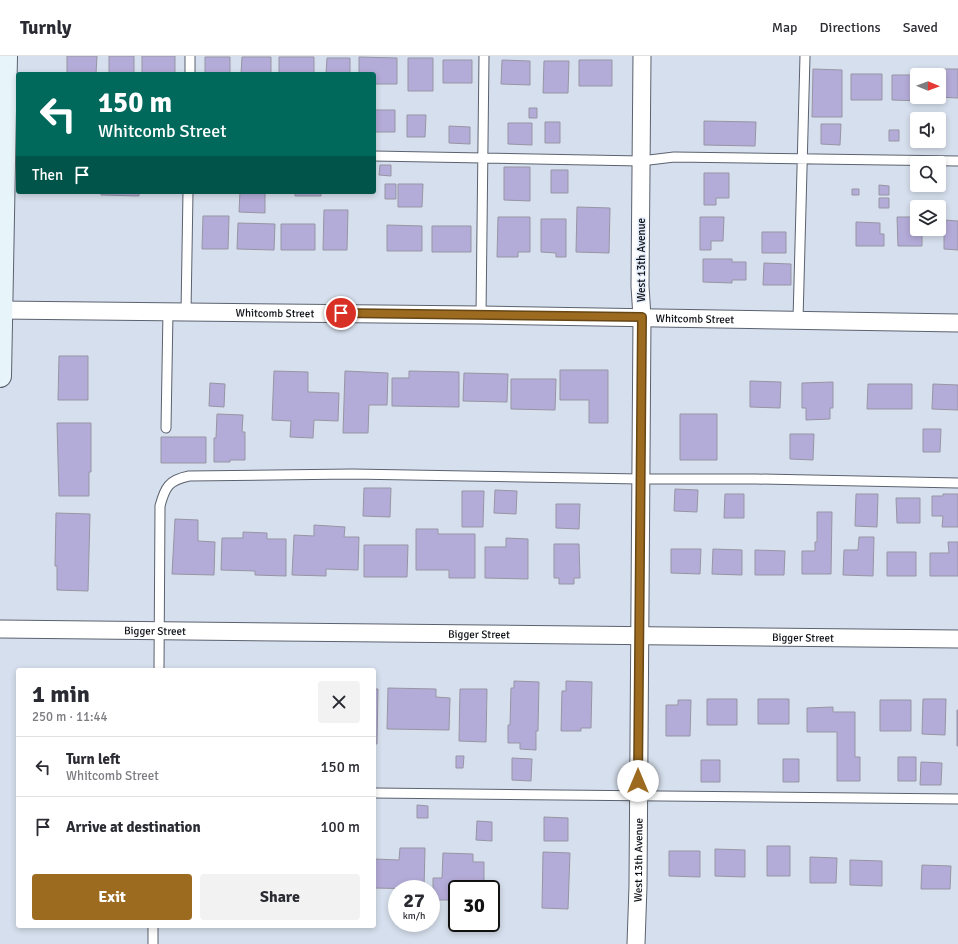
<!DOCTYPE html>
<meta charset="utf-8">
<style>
body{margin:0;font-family:Signika,sans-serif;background:#f2f2f3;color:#2b2b33;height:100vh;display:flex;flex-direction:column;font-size:15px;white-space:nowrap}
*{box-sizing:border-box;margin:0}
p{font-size:13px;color:#7c7c81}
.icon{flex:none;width:22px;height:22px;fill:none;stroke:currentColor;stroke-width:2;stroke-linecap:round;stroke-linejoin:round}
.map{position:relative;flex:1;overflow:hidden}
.sheet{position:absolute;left:16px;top:612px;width:360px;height:260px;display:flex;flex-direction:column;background:#fff;border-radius:4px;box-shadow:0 2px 6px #0003}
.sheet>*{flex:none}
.hud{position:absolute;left:16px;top:16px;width:360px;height:122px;border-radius:4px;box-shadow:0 2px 6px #0003;background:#00695c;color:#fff;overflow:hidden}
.needle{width:26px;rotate:91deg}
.controls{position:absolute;left:910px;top:12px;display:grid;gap:8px}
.controls a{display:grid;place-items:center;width:36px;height:36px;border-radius:4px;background:#fff;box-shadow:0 2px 6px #0003;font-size:20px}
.speed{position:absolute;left:388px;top:824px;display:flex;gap:8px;font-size:20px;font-weight:700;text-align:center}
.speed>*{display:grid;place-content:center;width:52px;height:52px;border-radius:50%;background:#fff;box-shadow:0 2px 6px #0003;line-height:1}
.speed small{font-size:10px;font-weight:400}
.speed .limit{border:2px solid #111;border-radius:6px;background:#fff;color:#111}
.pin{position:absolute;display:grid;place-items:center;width:34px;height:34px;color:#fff;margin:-17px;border:2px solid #fff;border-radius:50%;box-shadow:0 1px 4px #0007}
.me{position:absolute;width:44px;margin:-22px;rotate:0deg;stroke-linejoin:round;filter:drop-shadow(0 0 3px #0008)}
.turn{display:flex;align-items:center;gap:14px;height:84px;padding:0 16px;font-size:18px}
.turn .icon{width:52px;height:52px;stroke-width:2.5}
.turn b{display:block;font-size:28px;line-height:34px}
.then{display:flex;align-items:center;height:38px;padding:0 16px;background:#0003;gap:8px;font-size:15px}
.round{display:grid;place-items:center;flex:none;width:42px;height:42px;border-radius:4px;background:#f2f2f3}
.head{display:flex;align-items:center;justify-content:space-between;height:68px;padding:0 16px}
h1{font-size:24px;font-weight:800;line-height:30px}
.cta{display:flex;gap:8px;margin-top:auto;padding:8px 16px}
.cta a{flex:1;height:46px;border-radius:4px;background:#9d6b20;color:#fff;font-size:16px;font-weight:800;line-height:46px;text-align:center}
.cta a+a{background:#f2f2f3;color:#2b2b33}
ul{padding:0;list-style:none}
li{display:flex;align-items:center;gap:12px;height:60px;padding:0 16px;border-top:1px solid #e1e1e2}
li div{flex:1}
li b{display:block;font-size:15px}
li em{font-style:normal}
header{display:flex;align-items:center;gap:24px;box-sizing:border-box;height:56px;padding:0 20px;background:#fff;border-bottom:1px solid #e1e1e2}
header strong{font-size:19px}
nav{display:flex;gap:22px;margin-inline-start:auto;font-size:14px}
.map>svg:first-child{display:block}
.building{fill:#b4acd8;stroke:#9795a3}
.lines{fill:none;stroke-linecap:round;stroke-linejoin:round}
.lane-casing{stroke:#5b626e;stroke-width:11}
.street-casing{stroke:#5b626e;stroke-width:19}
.secondary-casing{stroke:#5b626e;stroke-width:24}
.lane{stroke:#fff;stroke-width:9}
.street{stroke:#fff;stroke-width:17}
.secondary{stroke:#e7f5fb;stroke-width:22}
.route-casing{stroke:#664615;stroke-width:10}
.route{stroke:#9d6b20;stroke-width:7}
.labels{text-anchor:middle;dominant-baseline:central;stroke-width:3;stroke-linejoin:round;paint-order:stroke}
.street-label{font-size:11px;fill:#0b0e13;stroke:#e3ecfa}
</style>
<header>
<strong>Turnly</strong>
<nav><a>Map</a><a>Directions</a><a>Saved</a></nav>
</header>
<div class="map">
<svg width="958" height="888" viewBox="0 0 958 888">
<rect width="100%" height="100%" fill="#d6dfed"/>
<path class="building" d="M67,0h30l-1,18h-29z
M109,0h25v18h-25z
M142,0h33v18h-33z
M205,1h25v17h-25z
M242,1h29v17h-30z
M279,1h35v17h-35z
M359,1l38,1v26h-23v-10h-15z
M327,2h23v16h-24z
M408,2h25v33h-25z
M443,4h29v23h-29z
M502,4l28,1v24l-29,-1z
M579,4h33v26h-33z
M544,5h25l-1,32h-25z
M813,13l29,1v47h-30z
M938,13h20v29l-20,-1h1z
M851,18h31v26h-31z
M892,19h25v22h8v4l-33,-1z
M529,52h8v10h-8z
M375,54h20v22h-20z
M407,59h19l-1,22h-18z
M704,65l52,1 -1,24 -51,-1z
M545,66h15v21h-15z
M508,67h24v22l-24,-1z
M821,68h20l-1,21 -19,-1z
M449,70l21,1v17l-21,-1z
M889,74h10v11h-10z
M380,109h11v11l-12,-1z
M504,111h26v34l-26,-1z
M551,114h17v23h-17z
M704,117h25v25h-13v7h-12z
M385,128h11v15h-11z
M398,128h25l-1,23h-24z
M879,129l10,1v9h-10z
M852,133h7v6h-7z
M101,136h38v4l-38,-1z
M240,136h25v21l-26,-1z
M295,136h26v4h-26z
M879,142h10v10h-10z
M577,151l33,1 -1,45 -33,-1z
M324,154h24l-1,40h-24z
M203,160h26l-1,33h-26z
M498,161h32v35h-12v5h-21z
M700,161h24l-1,24h-12v9h-11z
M897,161h20v12h5v17h-24z
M541,163h25v38h-10v-4l-15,-1z
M944,164l14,1v29l-14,-1z
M856,166l24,1v11h4v12h-28z
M238,167l37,1 -1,26 -37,-1z
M281,168h34v26h-34z
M387,169l35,1v25h-35z
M432,170h39v26h-39z
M762,176h24v21h-24z
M703,203h29v3h14v18h-14v3l-29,-1z
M764,207l27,1v21h-28z
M59,300h29v44h-30z
M560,314h48v53h-19v-23h-29z
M274,315l34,1v20l31,1 -1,28 -24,-1 -1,18 -23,-1 1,-16 -19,-1z
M345,315l43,2 -1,32h-18l-1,28h-25z
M409,315l50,1v35l-67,-1v-28h17z
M464,317l44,1 -1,28 -44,-1z
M511,323h45l-1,31 -44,-1z
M750,325l31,1 -1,26 -30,-1z
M833,326v26h-3v11l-24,1v-12h-4v-25z
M210,327l15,1 -1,23 -15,-1z
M868,328h44v25h-45z
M933,328l25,1v25l-26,-1z
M217,358l26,1 -1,17h3v28h-15v2h-16v-24h2z
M680,358h37v46h-37z
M57,367h34v49h-2v24h-30z
M923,373h18l-1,23h-17z
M790,378h24l-1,26 -23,-1z
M161,381h45v26h-45z
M364,432h27l-1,29 -27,-1z
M675,433l23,1 -1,22 -23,-1z
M495,434l22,1 -1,23 -22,-1z
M462,435h22l-1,36h-21z
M725,438h19v24h-20z
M856,438h22l-1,33 -22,-1z
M943,438h15v33h-16l1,-11h-11v-20h11z
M896,442h24v25h-23z
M556,448h24l-1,25 -23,-1z
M817,456h15l-1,62h-29v-23h13v-9h2z
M56,457l34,1 -2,77 -31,-1v-24h-2z
M175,463l23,1v21l17,1 -1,33 -42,-1z
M314,469l31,2 -1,10h15l-1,33 -32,-1v7l-34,-1 2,-40 20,1z
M416,473h22v5h37v44h-26v-8h-33z
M243,476l24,1v6h19v37l-31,-1v-4l-34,-1 1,-32h21z
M859,481h15l-1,39 -30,-1 1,-25h14z
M506,482l22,1v40l-43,-1v-31h21z
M948,486h10v34h-28v-23h19z
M554,488h25l1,34h-6v6h-15v-6h-5z
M364,489h44l-1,32h-43z
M671,493h30l-1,25 -29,-1z
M713,493l29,1v25l-30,-1z
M755,494l30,1 -1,24h-29z
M887,496h29v24h-29z
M514,625l25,1 -1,49h-2v19l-16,-1v-6h-12v-18h2l1,-37h3z
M566,625l26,1 -1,46h-10v3h-20l1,-40h4z
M388,632l48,1v8l14,1 -1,32 -62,-1z
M374,633h4l-1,55h-3z
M460,633h27l-1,53 -27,-1z
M707,643h30v26h-30z
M758,643h31v25h-31z
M923,643h23l-1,36 -23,-1z
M678,644h13l-1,36h-24v-31h12z
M880,644h31v31h-31z
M833,651v5h22v45h5v24h-23v-49h-30v-24z
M957,654h1v36h-1z
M456,700h8l-1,12h-7z
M898,701h18v24h-18z
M512,702l20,1 -1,22 -19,-1z
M783,703h16v23h-16z
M701,704h19v22h-19z
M921,706l21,1 -1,22h-21z
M417,749l11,1v12h-11z
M544,761l24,1v23h-24z
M477,765l15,1v19l-16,-1z
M767,790h23v30h-23z
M400,792h25l-1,41 -50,-1v-29l25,1z
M715,793l30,1v27l-30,-1z
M669,795h31v26l-31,-1z
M543,796l27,1 -2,56 -26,-1z
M443,797l30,1v8h11v27h-27v6h-4v5h-20v-22h9z
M810,801l27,1 -1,25h-26z
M850,804l32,1v25l-32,-1z
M922,809l29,1 -1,23h-29z"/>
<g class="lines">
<g class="lane-casing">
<path id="lane" d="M190,18v-18
M374,100l267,5 33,-4 284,4
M186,256l2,-120
M481,259l3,-259
M798,264l7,-264
M166,372l2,-117
M159,614l1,-164c5,-19 9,-26 29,-30l163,-2 289,5h115l202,4
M374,737l584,6
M153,888v-18"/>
</g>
<g class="street-casing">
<g id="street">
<path id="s1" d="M0,254l481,5 477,8"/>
<path id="s2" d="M0,573l958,10"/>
<path id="s3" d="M636,888l2,-58 4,-569 -2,-31 2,-230"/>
</g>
</g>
<g class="secondary-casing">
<path id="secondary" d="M0,320l6,-320"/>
</g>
<use href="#lane" class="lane"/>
<use href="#street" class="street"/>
<use href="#secondary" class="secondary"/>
</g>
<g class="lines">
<g class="route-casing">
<path id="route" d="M341,257l301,4 -4,464"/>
</g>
<use href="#route" class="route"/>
</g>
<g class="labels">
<g class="street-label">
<text transform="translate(641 204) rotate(-90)">West 13th Avenue</text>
<text stroke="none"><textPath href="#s1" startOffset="275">Whitcomb Street</textPath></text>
<text stroke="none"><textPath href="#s1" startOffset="695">Whitcomb Street</textPath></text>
<text stroke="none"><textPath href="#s2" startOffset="155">Bigger Street</textPath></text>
<text stroke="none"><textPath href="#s2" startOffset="479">Bigger Street</textPath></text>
<text stroke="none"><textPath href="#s2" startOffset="803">Bigger Street</textPath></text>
<text stroke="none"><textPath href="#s3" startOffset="84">West 13th Avenue</textPath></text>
</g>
</g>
</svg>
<div class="controls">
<a><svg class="needle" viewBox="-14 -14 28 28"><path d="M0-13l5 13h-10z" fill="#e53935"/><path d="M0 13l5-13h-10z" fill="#7c7c81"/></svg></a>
<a><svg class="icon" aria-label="sound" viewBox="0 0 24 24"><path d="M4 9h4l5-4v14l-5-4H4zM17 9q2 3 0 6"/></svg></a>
<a><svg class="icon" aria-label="search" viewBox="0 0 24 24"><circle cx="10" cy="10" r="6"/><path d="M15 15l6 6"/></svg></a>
<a><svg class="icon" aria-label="layers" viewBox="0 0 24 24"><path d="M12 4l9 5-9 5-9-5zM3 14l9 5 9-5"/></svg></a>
</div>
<div class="speed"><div>27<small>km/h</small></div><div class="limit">30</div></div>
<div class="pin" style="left:341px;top:257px;background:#d93025"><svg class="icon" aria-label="arrive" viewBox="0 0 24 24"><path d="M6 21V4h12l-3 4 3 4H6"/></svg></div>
<svg class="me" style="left:638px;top:725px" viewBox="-20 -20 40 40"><circle r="19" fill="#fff"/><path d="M0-13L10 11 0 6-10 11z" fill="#9d6b20"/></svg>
<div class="hud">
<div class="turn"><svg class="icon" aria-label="left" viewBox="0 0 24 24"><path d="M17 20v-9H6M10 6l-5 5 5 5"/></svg><div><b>150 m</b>Whitcomb Street</div></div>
<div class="then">Then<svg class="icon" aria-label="arrive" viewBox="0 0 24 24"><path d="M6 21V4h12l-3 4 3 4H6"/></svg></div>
</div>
<section class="sheet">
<div class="head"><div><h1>1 min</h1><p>250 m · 11:44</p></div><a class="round"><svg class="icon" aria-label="close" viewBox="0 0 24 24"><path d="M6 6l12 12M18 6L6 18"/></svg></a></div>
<ul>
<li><svg class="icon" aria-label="left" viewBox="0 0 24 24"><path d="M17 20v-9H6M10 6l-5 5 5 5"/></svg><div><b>Turn left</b><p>Whitcomb Street</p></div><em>150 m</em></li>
<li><svg class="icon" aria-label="arrive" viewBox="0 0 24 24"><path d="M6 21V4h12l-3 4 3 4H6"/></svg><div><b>Arrive at destination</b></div><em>100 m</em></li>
</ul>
<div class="cta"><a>Exit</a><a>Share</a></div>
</section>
</div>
